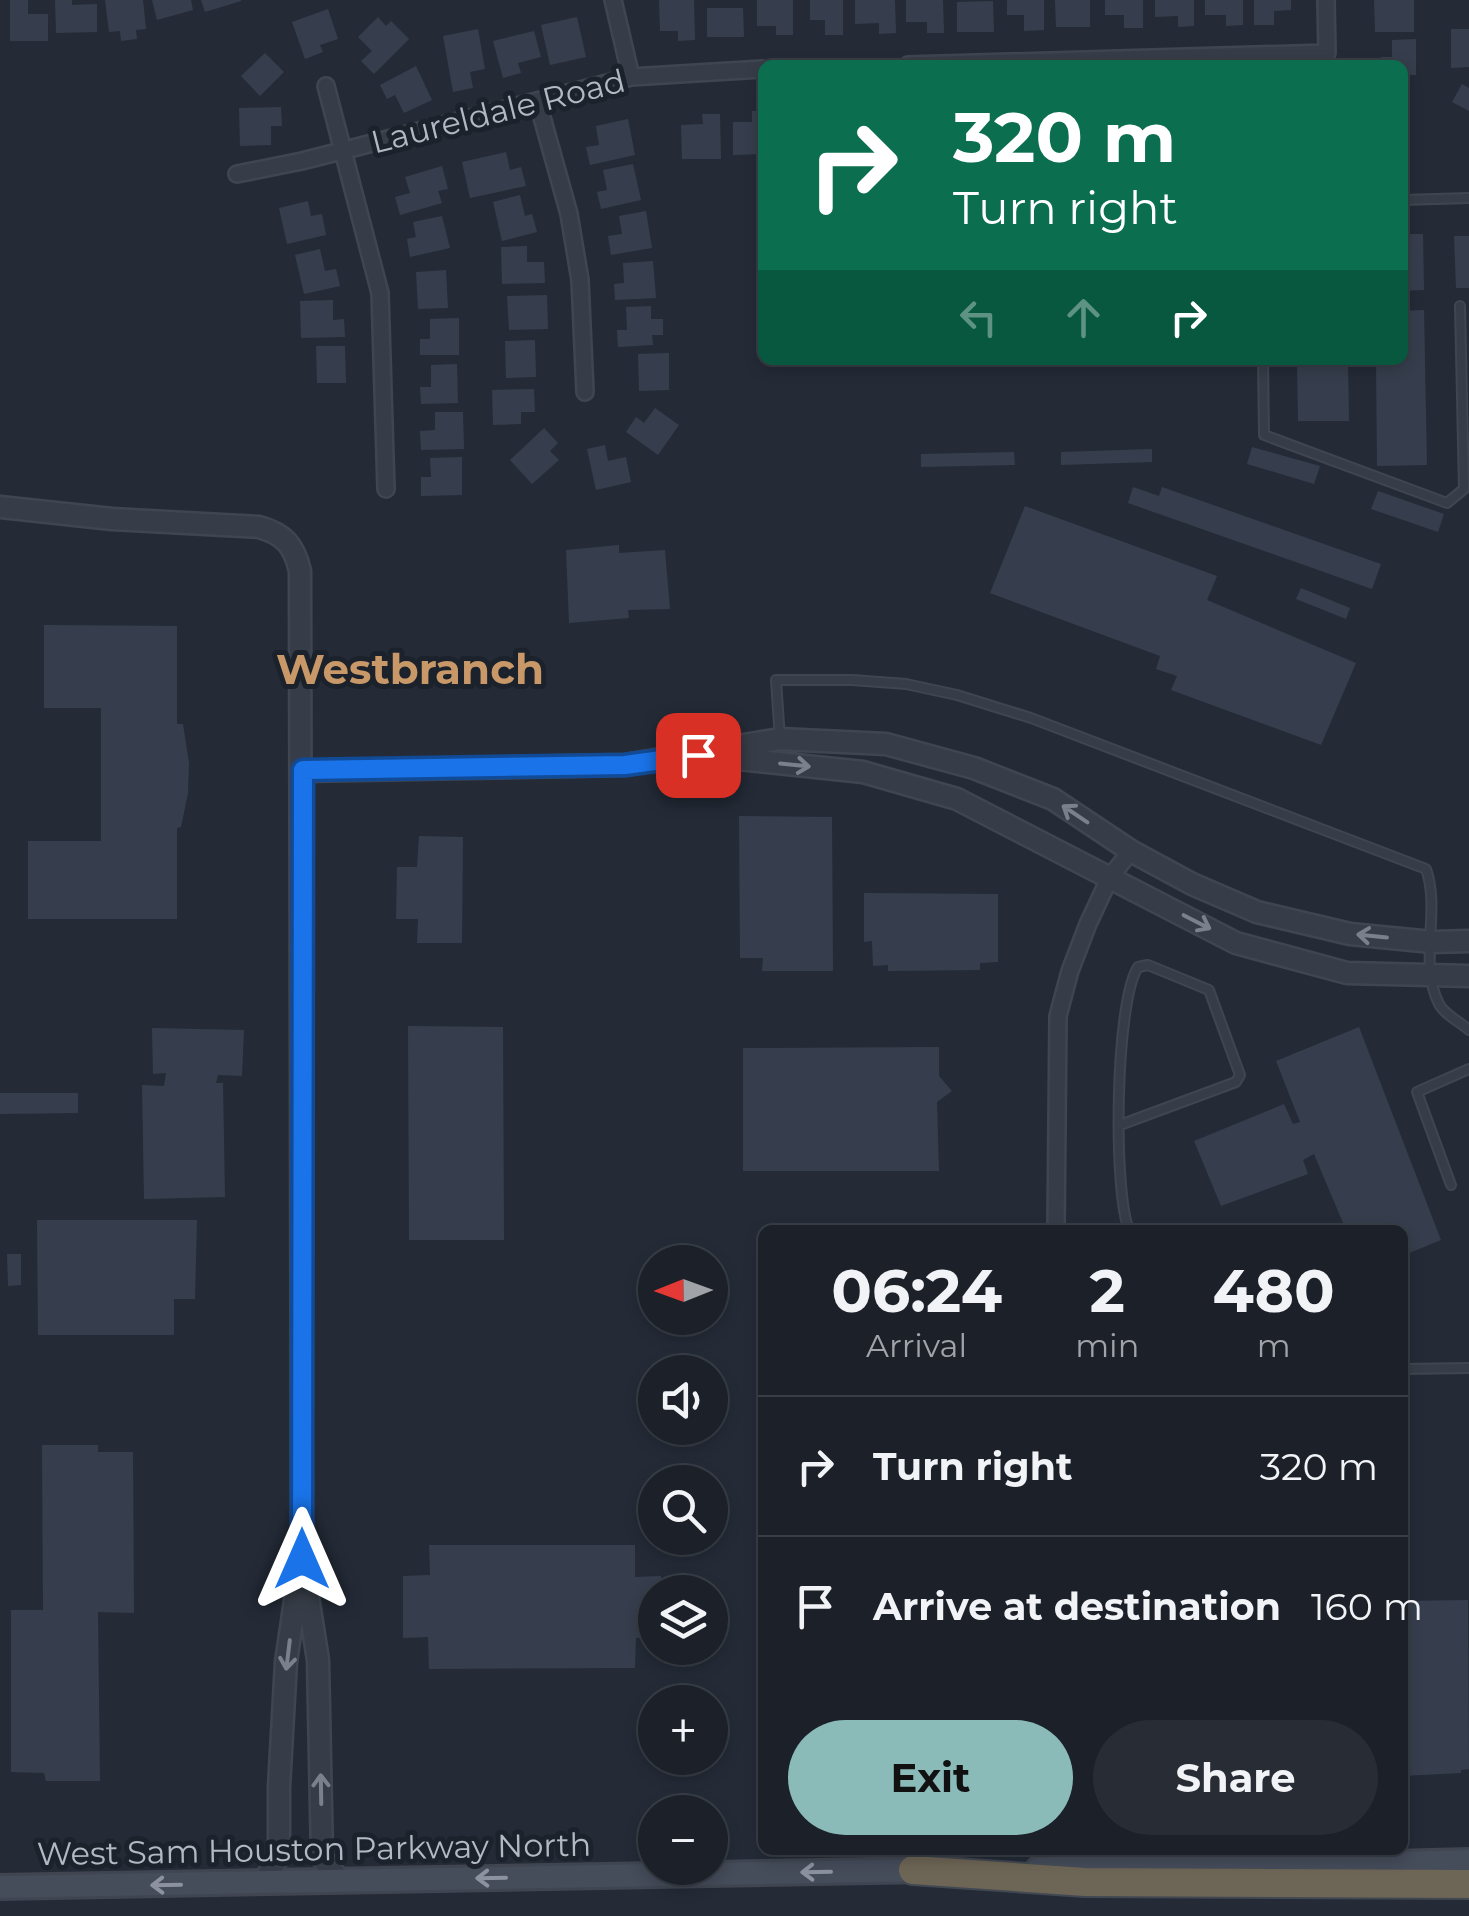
<!DOCTYPE html>
<meta charset="utf-8">
<style>
body{margin:0;font-family:Montserrat,sans-serif;background:#282d35;color:#f1f3f6;height:100vh;display:flex;flex-direction:column;font-size:38px;white-space:nowrap}
*{box-sizing:border-box;margin:0}
p{font-size:32px;color:#a0a3a8}
.icon{flex:none;width:55px;height:55px;fill:none;stroke:currentColor;stroke-width:2;stroke-linecap:round;stroke-linejoin:round}
.map{position:relative;flex:1;overflow:hidden}
.details{position:absolute;left:758px;top:1225px;width:650px;height:630px;display:flex;flex-direction:column;background:#1b2029;border-radius:15px;box-shadow:0 5px 15px #0003,0 0 0 2px #393e46}
.details>*{flex:none}
.banner{position:absolute;left:758px;top:60px;width:650px;height:305px;border-radius:15px;box-shadow:0 5px 15px #0003,0 0 0 2px #393e46;background:#0b6e4f;color:#fff;overflow:hidden}
.needle{width:65px;rotate:269deg}
.tools{position:absolute;left:638px;top:1245px;display:grid;gap:20px}
.tools a{display:grid;place-items:center;width:90px;height:90px;border-radius:50%;background:#1b2029;box-shadow:0 5px 15px #0003,0 0 0 2px #393e46;font-size:50px}
.pin{position:absolute;display:grid;place-items:center;width:85px;height:85px;color:#fff;margin:-42px;border-radius:20px;box-shadow:0 5px 15px #0006}
.me{position:absolute;width:110px;margin:-55px;rotate:0deg;stroke-linejoin:round;filter:drop-shadow(0 0 8px #0008)}
.turn{display:flex;align-items:center;gap:35px;height:210px;padding:0 30px;font-size:45px}
.turn .icon{width:130px;height:130px;stroke-width:2.5}
.turn b{display:block;font-size:70px;line-height:85px}
.lanes{display:flex;align-items:center;height:95px;padding:0 30px;background:#0003;justify-content:center;gap:50px;direction:ltr}
.lanes .off{opacity:.35}
.eta{display:flex;justify-content:space-evenly;align-items:center;height:170px;text-align:center}
.eta b{font-size:60px;font-weight:700;line-height:70px}
.button{display:flex;gap:20px;margin-top:auto;padding:20px 30px}
.button a{flex:1;height:115px;border-radius:60px;background:#8bbbb9;color:#111;font-size:40px;font-weight:700;line-height:115px;text-align:center}
.button a+a{background:#282d35;color:#f1f3f6}
ul{padding:0;list-style:none}
li{display:flex;align-items:center;gap:30px;height:140px;padding:0 30px;border-top:2px solid #393e46}
li div{flex:1}
li b{display:block;font-size:38px}
li em{font-style:normal}
.map>svg:first-child{display:block}
.building{fill:#363e4d}
.lines{fill:none;stroke-linecap:round;stroke-linejoin:round}
.service-casing{stroke:#404651;stroke-width:12}
.minor-casing{stroke:#404651;stroke-width:20}
.tertiary-casing{stroke:#404651;stroke-width:25}
.secondary-casing{stroke:#404651;stroke-width:28}
.motorway-casing{stroke:#424852;stroke-width:32}
.service{stroke:#373d48;stroke-width:8}
.minor{stroke:#373d48;stroke-width:15}
.tertiary{stroke:#373d48;stroke-width:20}
.secondary{stroke:#454c5a;stroke-width:22}
.motorway{stroke:#6d6555;stroke-width:28}
.oneway{stroke:#7b818c}
.oneway2{stroke:#8c929f}
.route-casing{stroke:#114b97;stroke-width:25}
.route{stroke:#1a73e8;stroke-width:18}
.labels{text-anchor:middle;dominant-baseline:central;stroke-width:10;stroke-linejoin:round;paint-order:stroke}
.street-label{font-size:32px;fill:#b2b8c4;stroke:#1c222c}
.district-label{font-size:42px;font-weight:bold;fill:#c89869;stroke:#1c222c}
</style>
<div class="map">
<svg width="1469" height="1916" viewBox="0 0 1469 1916">
<rect width="100%" height="100%" fill="#242b37"/>
<path class="building" d="M10,0h18v14h20v27h-38z
M55,0h17v5l25,-1v28l-41,1z
M105,0h38l3,29 -10,1 1,9 -16,2 -1,-10 -11,1z
M152,0h39l2,10 -36,10z
M201,0h40v1l-36,11z
M659,0h35l1,40 -17,1v-10h-18z
M757,0h36v35h-17v-9h-19z
M810,0h33v35h-18v-15h-15z
M855,0h40l1,33 -17,1v-11l-24,1z
M906,0h37l1,33h-17v-11h-21z
M1007,0h37v30l-20,1v-16h-17z
M1055,0h35v27h-34z
M1105,0h38v28h-19v-13h-19z
M1155,0h39v26l-16,1v-11l-23,1z
M1205,0h38v25l-17,1v-11h-21z
M1254,0h37v10l-17,1v14h-20z
M1374,0h40v32h-39z
M993,1l1,31h-37v-30z
M707,8h36l1,29h-37z
M328,9l10,30 -18,6 3,7 -18,7 -13,-37z
M378,17l8,9 5,-5 18,18 -35,35 -13,-13 11,-10 -14,-14z
M577,17l9,40 -36,8 -9,-40z
M478,29l7,40 -15,3 3,16 -20,4 -10,-56z
M1451,29h18v38l-18,1z
M534,31l7,26 -23,6 3,10 -18,5 -10,-37z
M1416,39v36h-14v-10h-20l-1,-8h11v-17z
M265,53l19,19 -24,24 -19,-20z
M416,66l16,34 -28,13 -9,-18 -8,4 -7,-14z
M1462,84l7,4v23l-17,-9z
M281,107l1,19h-11v19l-31,1 -1,-38z
M752,111h10v43l-29,1v-33h19z
M702,114h18l1,45h-39l-1,-34 22,-1z
M628,119l7,36 -45,10 -4,-18 13,-2 -3,-19z
M506,152l4,18 11,-3 5,19 -56,12 -8,-36z
M633,164l8,36 -40,9 -4,-17 10,-2 -4,-20z
M442,166l6,23 -10,2 4,12 -42,12 -5,-18 15,-4 -5,-16z
M520,195l5,21 7,-2 5,18 -35,9 -9,-39z
M308,201l3,15 11,-2 4,21 -39,9 -8,-36z
M646,211l6,37 -41,7 -3,-19 14,-2 -3,-18z
M442,216l8,32 -40,9 -3,-18 9,-2 -3,-15z
M1402,234h21l1,56 -22,1z
M1454,236h15v52h-13z
M527,246v16h17l1,21 -43,1 -1,-37z
M320,249l5,22 11,-2 4,17 -36,8 -9,-39z
M653,261l3,37 -41,2 -1,-16 10,-1 -1,-20z
M446,270l2,38 -30,1 -2,-37z
M547,295l1,34 -39,1 -2,-34z
M333,300v20l11,-1 1,18 -44,1 -1,-37z
M651,306v13h12v16h-11l1,10 -35,2 -1,-17h10l-1,-23z
M1424,310l3,155 -50,1 -1,-106h26v-49z
M459,318v37h-39v-16h10v-20z
M535,340l1,37 -30,1 -1,-37z
M316,346h29l1,37h-29z
M669,353v37l-30,1 -1,-37z
M1297,360h51l1,61h-51z
M457,364l1,39 -37,1 -1,-17h11v-22z
M534,389l1,23h-14v12l-28,1 -1,-35z
M655,408l24,17 -21,30 -32,-23 10,-15 8,6z
M435,412h28l1,37 -43,1 -1,-19 15,-1z
M544,428l14,15 -8,8 9,9 -27,24 -22,-24z
M605,445l3,16 18,-4 5,25 -35,8 -9,-41z
M1252,447l68,19 -6,18 -67,-20z
M1152,449v13l-91,3v-13z
M1014,452l1,13 -94,2v-13z
M462,457v38l-41,1v-19h10l-1,-19z
M1133,487l26,9 3,-9 219,77 -9,25 -244,-86z
M1378,491l66,23 -6,18 -67,-23z
M1025,506l192,70 -10,24 149,63 -35,82 -150,-55 6,-14 -21,-7 4,-13 -170,-63z
M619,545v8l46,-3 5,59 -42,1 1,8 -60,5 -3,-73z
M1301,588l49,20 -4,11 -50,-20z
M44,625l133,1v98h6l6,39 -1,30 -7,34 -4,1v91h-149v-78h73v-133h-57z
M739,816l93,1 1,154h-71l1,-13h-23z
M419,836l44,1 -1,106h-45l1,-24h-22l1,-52h20z
M864,893l134,1v68l-18,1v7l-92,1v-6l-15,1 -1,-25 -8,1z
M408,1026l95,1 1,213h-95z
M1359,1027l82,213 -39,16v-26h-56l-32,-76 -11,6 5,14 -87,32 -27,-65 90,-37 9,20 7,-2 -24,-61z
M152,1028l92,2 -2,46 -24,-1 -2,8h7l2,114 -81,2 -2,-114 22,1 2,-13 -13,1z
M939,1047v29l13,15 -15,11 2,69h-196v-123z
M0,1093h78v20l-78,1z
M37,1220h160l-2,79h-21v36h-136z
M7,1254h14v31l-13,1z
M42,1445h56v7h35l1,161 -36,-1 2,169h-54l-2,-8 -33,-1v-162h32z
M429,1545h206v32l26,-1 1,16h-7v45l-19,1 -1,30 -206,1 -1,-32 -25,1v-62l27,-1z
M1468,1600l1,169 -8,1v3l-59,3v-175z"/>
<g class="lines">
<g class="service-casing">
<path id="service" d="M1402,200l67,-2
M1263,360l1,75 183,68 17,-14 -4,-183
M780,739l-4,-59h76l54,4 51,11 74,23 395,151c15,42 -8,94 13,135 5,10 21,18 30,26
M1120,1125l116,-43 4,-7 -31,-85 -61,-25 -10,2c-23,35 -25,224 -9,263
M1451,1185l-34,-93 52,-23
M1402,1369l67,-1"/>
</g>
<g class="minor-casing">
<path id="minor" d="M613,0l18,77
M908,65l419,-12 -1,-53
M326,86l54,207 6,196
M538,103l31,111 11,66 5,112
M237,174l65,-13 329,-84 131,-8
M1056,1230l2,-214 12,-45 18,-47 22,-47 21,-26"/>
</g>
<g class="tertiary-casing">
<path id="tertiary" d="M0,507l112,12 147,8c25,7 35,18 41,44l2,988 16,101 4,198 18,23
M720,757l143,15 94,27 279,144 111,30 122,3
M303,771l322,-6 155,-26 106,5 88,24 79,31 78,52 61,33 65,28 93,22 82,8 37,-1
M263,1883l16,-27v-69l7,-125 12,-82"/>
</g>
<g class="secondary-casing">
<path id="secondary" d="M1038,1869l86,-5 115,3 230,-6
M0,1887l926,-17"/>
</g>
<g class="motorway-casing">
<path id="motorway" d="M913,1870l172,12 384,2"/>
</g>
<use href="#service" class="service"/>
<use href="#minor" class="minor"/>
<use href="#tertiary" class="tertiary"/>
<use href="#secondary" class="secondary"/>
<use href="#motorway" class="motorway"/>
</g>
<defs><path id="oneway-shaft" d="M-6 0H5M1.5-3L5.5 0L1.5 3" fill="none" stroke-width="1.6" stroke-linecap="round" stroke-linejoin="round" transform="scale(2.5)"/></defs>
<g class="oneway">
<use href="#oneway-shaft" transform="translate(795 765) rotate(6)"/>
<use href="#oneway-shaft" transform="translate(1075 814) rotate(-146)"/>
<use href="#oneway-shaft" transform="translate(1197 922) rotate(27)"/>
<use href="#oneway-shaft" transform="translate(1372 936) rotate(-174)"/>
<use href="#oneway-shaft" transform="translate(288 1655) rotate(97)"/>
<use href="#oneway-shaft" transform="translate(321 1789) rotate(-91)"/>
</g>
<g class="oneway2">
<use href="#oneway-shaft" transform="translate(816 1872) rotate(179)"/>
<use href="#oneway-shaft" transform="translate(491 1878) rotate(179)"/>
<use href="#oneway-shaft" transform="translate(166 1885) rotate(179)"/>
</g>
<g class="lines">
<g class="route-casing">
<path id="route" d="M302,1559l1,-789 322,-5 73,-10"/>
</g>
<use href="#route" class="route"/>
</g>
<g class="labels">
<g class="street-label">
<text transform="translate(498 111) rotate(-14)">Laureldale Road</text>
<text transform="translate(314 1849) rotate(-1)">West Sam Houston Parkway North</text>
</g>
<g class="district-label">
<text x="410" y="669">Westbranch</text>
</g>
</g>
</svg>
<div class="tools">
<a><svg class="needle" viewBox="-14 -14 28 28"><path d="M0-13l5 13h-10z" fill="#e53935"/><path d="M0 13l5-13h-10z" fill="#a0a3a8"/></svg></a>
<a><svg class="icon" aria-label="sound" viewBox="0 0 24 24"><path d="M4 9h4l5-4v14l-5-4H4zM17 9q2 3 0 6"/></svg></a>
<a><svg class="icon" aria-label="search" viewBox="0 0 24 24"><circle cx="10" cy="10" r="6"/><path d="M15 15l6 6"/></svg></a>
<a><svg class="icon" aria-label="layers" viewBox="0 0 24 24"><path d="M12 4l9 5-9 5-9-5zM3 14l9 5 9-5"/></svg></a>
<a>+</a>
<a>−</a>
</div>
<div class="pin" style="left:698px;top:755px;background:#d93025"><svg class="icon" aria-label="arrive" viewBox="0 0 24 24"><path d="M6 21V4h12l-3 4 3 4H6"/></svg></div>
<svg class="me" style="left:302px;top:1559px" viewBox="-20 -20 40 40"><path d="M0-17L14 15 0 8-14 15z" fill="#1a73e8" stroke="#fff" stroke-width="4"/></svg>
<div class="banner">
<div class="turn"><svg class="icon" aria-label="right" viewBox="0 0 24 24"><path d="M7 20v-9h11M14 6l5 5-5 5"/></svg><div><b>320 m</b>Turn right</div></div>
<div class="lanes"><svg class="icon off" aria-label="left" viewBox="0 0 24 24"><path d="M17 20v-9H6M10 6l-5 5 5 5"/></svg><svg class="icon off" aria-label="ahead" viewBox="0 0 24 24"><path d="M12 20V5M6 11l6-6 6 6"/></svg><svg class="icon" aria-label="right" viewBox="0 0 24 24"><path d="M7 20v-9h11M14 6l5 5-5 5"/></svg></div>
</div>
<section class="details">
<div class="eta">
<div><b>06:24</b><p>Arrival</p></div>
<div><b>2</b><p>min</p></div>
<div><b>480</b><p>m</p></div>
</div>
<ul>
<li><svg class="icon" aria-label="right" viewBox="0 0 24 24"><path d="M7 20v-9h11M14 6l5 5-5 5"/></svg><div><b>Turn right</b></div><em>320 m</em></li>
<li><svg class="icon" aria-label="arrive" viewBox="0 0 24 24"><path d="M6 21V4h12l-3 4 3 4H6"/></svg><div><b>Arrive at destination</b></div><em>160 m</em></li>
</ul>
<div class="button"><a>Exit</a><a>Share</a></div>
</section>
</div>
